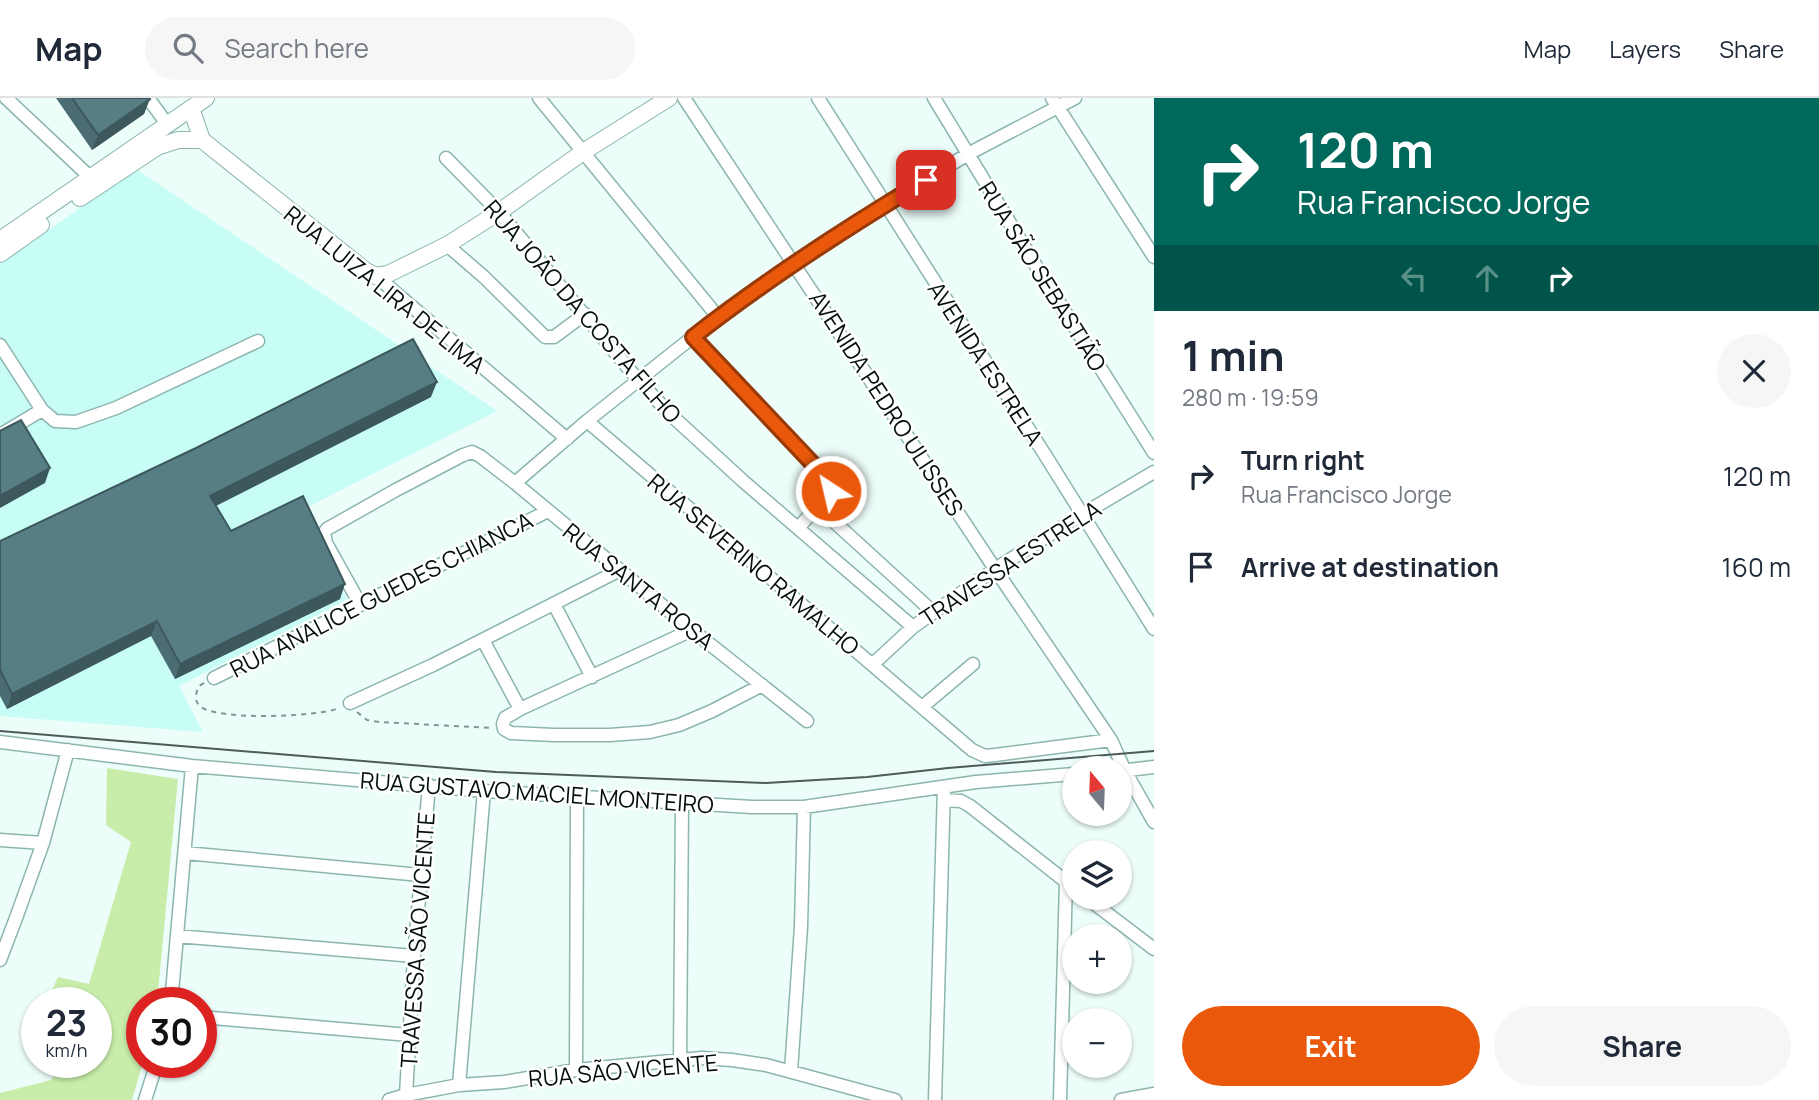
<!DOCTYPE html>
<meta charset="utf-8">
<style>
body{margin:0;font-family:Manrope,sans-serif;background:#f6f6f7;color:#1f2937;height:100vh;display:flex;flex-direction:column;font-size:26px;white-space:nowrap}
*{box-sizing:border-box;margin:0}
p{font-size:23px;color:#747a83}
.icon{flex:none;width:38px;height:38px;fill:none;stroke:currentColor;stroke-width:2;stroke-linecap:round;stroke-linejoin:round}
.map{position:relative;flex:1;overflow:hidden}
.panel{display:flex;flex-direction:column;background:#fff;width:665px}
.panel>*{flex:none}
.banner{background:#00695c;color:#fff;overflow:hidden}
.needle{width:46px;rotate:341deg}
.controls{position:absolute;left:1062px;top:658px;display:grid;gap:14px}
.controls a{display:grid;place-items:center;width:70px;height:70px;border-radius:50%;background:#fff;box-shadow:0 2px 5px #0004;font-size:35px}
.speed{position:absolute;left:21px;top:889px;display:flex;gap:14px;font-size:35px;font-weight:700;text-align:center}
.speed>*{display:grid;place-content:center;width:91px;height:91px;border-radius:50%;background:#fff;box-shadow:0 2px 5px #0004;line-height:1}
.speed small{font-size:18px;font-weight:400}
.speed .limit{border:10px solid #d22;background:#fff;color:#111}
.pin{position:absolute;display:grid;place-items:center;width:60px;height:60px;color:#fff;margin:-30px;border-radius:14px;box-shadow:0 4px 10px #0006}
.me{position:absolute;width:77px;margin:-38px;rotate:325deg;stroke-linejoin:round;filter:drop-shadow(0 0 5px #0008)}
.turn{display:flex;align-items:center;gap:24px;height:147px;padding:0 28px;font-size:32px}
.turn .icon{width:91px;height:91px;stroke-width:2.5}
.turn b{display:block;font-size:49px;line-height:60px}
.lanes{display:flex;align-items:center;height:66px;padding:0 28px;background:#0003;justify-content:center;gap:35px;direction:ltr}
.lanes .off{opacity:.35}
.round{display:grid;place-items:center;flex:none;width:74px;height:74px;border-radius:37px;background:#f6f6f7}
.headline{display:flex;align-items:center;justify-content:space-between;height:119px;padding:0 28px}
h1{font-size:42px;font-weight:700;line-height:52px}
.primary-button{display:flex;gap:14px;margin-top:auto;padding:14px 28px}
.primary-button a{flex:1;height:80px;border-radius:42px;background:#ea580c;color:#fff;font-size:28px;font-weight:700;line-height:80px;text-align:center}
.primary-button a+a{background:#f6f6f7;color:#1f2937}
ul{padding:0;list-style:none}
li{display:flex;align-items:center;gap:21px;height:91px;padding:0 28px}
li div{flex:1}
li b{display:block;font-size:26px}
li em{font-style:normal}
header{display:flex;align-items:center;gap:42px;box-sizing:border-box;height:98px;padding:0 35px;background:#fff;border-bottom:2px solid #e0e1e3}
header strong{font-size:33px}
nav{display:flex;gap:38px;margin-inline-start:auto;font-size:24px}
.search{width:490px;height:63px;background:#f6f6f7;display:flex;align-items:center;gap:18px;box-sizing:border-box;padding:0 24px;border-radius:38px;color:#747a83;font-size:26px}
main{display:flex;flex:1;min-height:0}
.map>svg:first-child{display:block}
.built{fill:#c8fdf5}
.green{fill:#c8edaa}
.lines{fill:none;stroke-linecap:round;stroke-linejoin:round}
.minor-casing{stroke:#8cb5af;stroke-width:15}
.major-casing{stroke:#8cb5af;stroke-width:18}
.path{stroke:#869593;stroke-width:2;stroke-dasharray:5 5;stroke-linecap:butt}
.minor{stroke:#fff;stroke-width:12}
.major{stroke:#fff;stroke-width:16}
.tram{stroke:#4d5c59;stroke-width:2}
.wall{fill:#4b6c72}
.shaded-wall{fill:#3d585d}
.building{fill:#577d85;stroke:#3d585d;stroke-width:2}
.route-casing{stroke:#983908;stroke-width:18}
.route{stroke:#ea580c;stroke-width:12}
.labels{text-anchor:middle;dominant-baseline:central;stroke-width:5;stroke-linejoin:round;paint-order:stroke}
.street-label{font-size:23px;fill:#03100e;stroke:#fff}
</style>
<header>
<strong>Map</strong>
<div class="search"><svg class="icon" aria-label="search" viewBox="0 0 24 24"><circle cx="10" cy="10" r="6"/><path d="M15 15l6 6"/></svg>Search here</div>
<nav><a>Map</a><a>Layers</a><a>Share</a></nav>
</header>
<main>
<div class="map">
<svg width="1154" height="1002" viewBox="0 0 1154 1002">
<rect width="100%" height="100%" fill="#ecfdfa"/>
<path class="built" d="M136,71l361,242 -195,99 45,90 -168,86 24,46 -203,-16v-452z"/>
<path class="green" d="M107,670l71,11 -21,224h-15l1,59 -11,38h-132v-7l51,-13 10,-18h35v-59h-50l12,-26 31,7 42,-142 -25,-17z"/>
<g class="lines">
<g class="minor-casing">
<path id="minor" d="M6,0l84,79
M148,0l19,26
M539,0l179,219
M684,0l311,471 116,171 14,31 29,51
M818,0l229,360 107,171
M934,0l99,163 121,192
M1052,0l102,159
M446,60l53,54 139,168 33,35 72,66 170,146
M447,147l37,32 61,60h9l31,-23
M376,178l191,163
M693,239l138,147 -2,10 -31,34
M0,247l42,65 13,11 21,1 40,-14 142,-67
M587,323l385,329 13,6 10,-1 116,-15
M0,337l42,-25
M515,385l72,-62 131,-104 42,-30 125,-82 83,-51 107,-56
M818,409l115,105
M360,506l-34,-61 -2,-10 3,-4 69,-39 67,-35 9,-3 8,4 35,27 177,147 115,91
M554,506l38,73
M692,532l-172,79 -15,9 -2,6 1,5 7,4 43,2h56l40,-3 29,-7 33,-14 50,-26
M483,542l37,69
M873,566l40,-37 82,-58 88,-55 71,-42
M214,580l334,-167
M350,605l83,-38 187,-95
M922,609l51,-43
M0,644l192,24 292,25 268,16h52l172,-25 98,-8
M1120,673l34,-4
M944,702l17,1 9,5 104,82
M0,742l43,3
M185,755l236,22
M1087,800l67,51
M177,838l237,20
M0,862l16,-42 27,-75 25,-93
M171,905l21,-237
M201,919l208,18
M680,962l2,-257
M576,972l1,-274
M791,973l10,-144 3,-120
M459,987l25,-294
M406,997l8,-139 15,-171
M145,1002l12,-38
M389,1002l17,-5 53,-10 45,-3 72,-12 126,-12 30,2 34,5 129,35
M935,1002l9,-313
M1060,1002l6,-219
M1121,1002l33,-6"/>
</g>
<g class="major-casing">
<path id="major" d="M191,10l11,32
M202,42l164,131 10,5 12,-2 59,-29 52,-33 84,-60 86,-54
M80,100l77,-51 21,-7h24
M0,142l206,-142
M0,156l41,-29"/>
</g>
<path class="path" d="M204,585c-6,3 -7,6 -8,13 0,4 0,6 4,10 15,15 118,11 139,2
M357,614l10,8 12,2 113,6"/>
<use href="#minor" class="minor"/>
<use href="#major" class="major"/>
<path class="tram" d="M0,633l496,41 270,11 101,-6 81,-9 206,-17"/>
</g>
<path class="wall" d="M56,0h93l-5,16 -52,36z
M431,299l-215,109 15,25 109,68 -165,80 -24,-43 -144,73 -7,-13v-155z"/>
<path class="shaded-wall" d="M150,1l-6,15 -52,36 6,-15z
M437,284l-6,15 -226,114 5,-15z
M50,370l-5,15 -45,25v-12z
M345,486l-5,15 -165,80 5,-15z
M157,523l-6,15 -144,73 5,-15z"/>
<path class="building" d="M72,0h77l1,1 -52,36z
M413,241l24,43 -227,114 21,35 72,-35 42,88 -165,80 -23,-43 -145,73 -12,-24v-129l196,-93z
M21,322l29,48 -50,28v-65z"/>
<g class="lines">
<g class="route-casing">
<path id="route" d="M831,393l1,-4 -2,-5 -137,-145c74,-58 153,-109 233,-157"/>
</g>
<use href="#route" class="route"/>
</g>
<g class="labels">
<g class="street-label">
<text transform="translate(1043 178) rotate(58)">RUA SÃO SEBASTIÃO</text>
<text transform="translate(385 191) rotate(39)">RUA LUIZA LIRA DE LIMA</text>
<text transform="translate(583 213) rotate(49)">RUA JOÃO DA COSTA FILHO</text>
<text transform="translate(986 265) rotate(57)">AVENIDA ESTRELA</text>
<text transform="translate(887 305) rotate(57)">AVENIDA PEDRO ULISSES</text>
<text transform="translate(1010 465) rotate(-33)">TRAVESSA ESTRELA</text>
<text transform="translate(754 466) rotate(40)">RUA SEVERINO RAMALHO</text>
<text transform="translate(639 488) rotate(39)">RUA SANTA ROSA</text>
<text transform="translate(381 496) rotate(-27)">RUA ANALICE GUEDES CHIANCA</text>
<text transform="translate(537 694) rotate(4)">RUA GUSTAVO MACIEL MONTEIRO</text>
<text transform="translate(417 842) rotate(-86)">TRAVESSA SÃO VICENTE</text>
<text transform="translate(623 972) rotate(-5)">RUA SÃO VICENTE</text>
</g>
</g>
</svg>
<div class="controls">
<a><svg class="needle" viewBox="-14 -14 28 28"><path d="M0-13l5 13h-10z" fill="#e53935"/><path d="M0 13l5-13h-10z" fill="#747a83"/></svg></a>
<a><svg class="icon" aria-label="layers" viewBox="0 0 24 24"><path d="M12 4l9 5-9 5-9-5zM3 14l9 5 9-5"/></svg></a>
<a>+</a>
<a>−</a>
</div>
<div class="speed"><div>23<small>km/h</small></div><div class="limit">30</div></div>
<div class="pin" style="left:926px;top:82px;background:#d93025"><svg class="icon" aria-label="arrive" viewBox="0 0 24 24"><path d="M6 21V4h12l-3 4 3 4H6"/></svg></div>
<svg class="me" style="left:831px;top:393px" viewBox="-20 -20 40 40"><circle r="17" fill="#ea580c" stroke="#fff" stroke-width="3"/><path d="M0-11L8 9 0 5-8 9z" fill="#fff"/></svg>
</div>
<section class="panel">
<div class="banner">
<div class="turn"><svg class="icon" aria-label="right" viewBox="0 0 24 24"><path d="M7 20v-9h11M14 6l5 5-5 5"/></svg><div><b>120 m</b>Rua Francisco Jorge</div></div>
<div class="lanes"><svg class="icon off" aria-label="left" viewBox="0 0 24 24"><path d="M17 20v-9H6M10 6l-5 5 5 5"/></svg><svg class="icon off" aria-label="ahead" viewBox="0 0 24 24"><path d="M12 20V5M6 11l6-6 6 6"/></svg><svg class="icon" aria-label="right" viewBox="0 0 24 24"><path d="M7 20v-9h11M14 6l5 5-5 5"/></svg></div>
</div>
<div class="headline"><div><h1>1 min</h1><p>280 m · 19:59</p></div><a class="round"><svg class="icon" aria-label="close" viewBox="0 0 24 24"><path d="M6 6l12 12M18 6L6 18"/></svg></a></div>
<ul>
<li><svg class="icon" aria-label="right" viewBox="0 0 24 24"><path d="M7 20v-9h11M14 6l5 5-5 5"/></svg><div><b>Turn right</b><p>Rua Francisco Jorge</p></div><em>120 m</em></li>
<li><svg class="icon" aria-label="arrive" viewBox="0 0 24 24"><path d="M6 21V4h12l-3 4 3 4H6"/></svg><div><b>Arrive at destination</b></div><em>160 m</em></li>
</ul>
<div class="primary-button"><a>Exit</a><a>Share</a></div>
</section>
</main>
